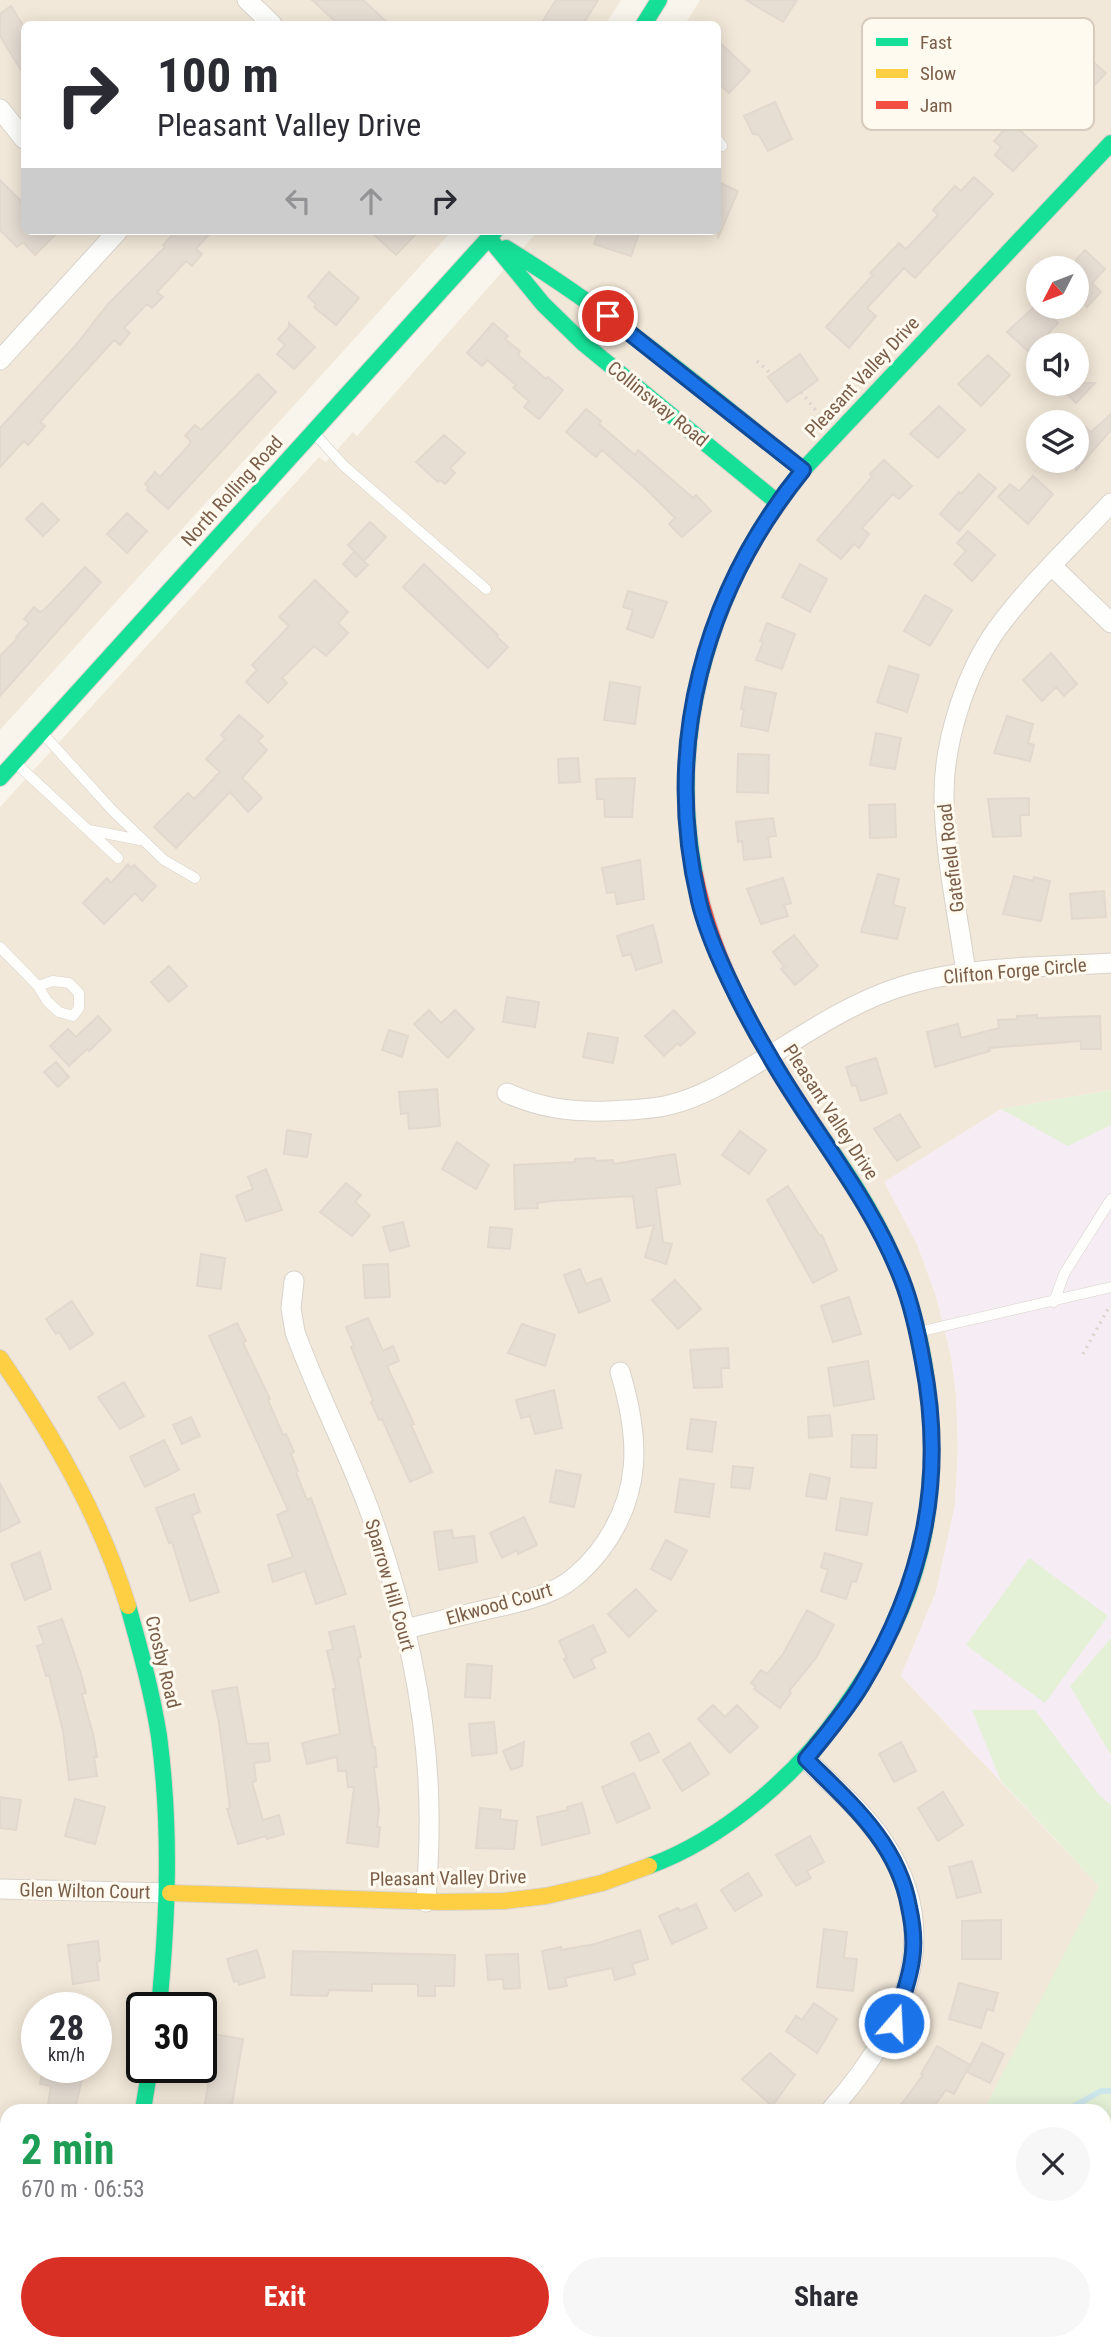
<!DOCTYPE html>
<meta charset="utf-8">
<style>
body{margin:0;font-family:"Roboto Condensed",sans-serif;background:#f7f7f7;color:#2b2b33;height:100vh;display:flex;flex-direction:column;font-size:26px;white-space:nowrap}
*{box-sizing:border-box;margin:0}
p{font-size:23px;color:#7c7c81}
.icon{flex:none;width:38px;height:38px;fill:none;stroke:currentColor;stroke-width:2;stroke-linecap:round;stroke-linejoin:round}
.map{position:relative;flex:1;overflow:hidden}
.drawer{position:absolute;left:0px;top:2104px;width:1111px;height:247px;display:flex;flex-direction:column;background:#fff;border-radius:21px 21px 0 0;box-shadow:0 4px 18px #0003}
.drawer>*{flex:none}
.guide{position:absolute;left:21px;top:21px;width:700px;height:214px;border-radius:10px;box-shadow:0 4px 18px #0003;background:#fff;color:#2b2b33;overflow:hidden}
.needle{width:46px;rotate:228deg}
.controls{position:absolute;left:1026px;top:256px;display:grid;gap:14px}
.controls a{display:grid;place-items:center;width:63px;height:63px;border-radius:50%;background:#fff;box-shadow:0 4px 18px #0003;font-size:35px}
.speed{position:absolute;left:21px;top:1992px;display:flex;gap:14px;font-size:35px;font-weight:700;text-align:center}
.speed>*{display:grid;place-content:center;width:91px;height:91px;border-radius:50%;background:#fff;box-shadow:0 4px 18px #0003;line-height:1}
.speed small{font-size:18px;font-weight:400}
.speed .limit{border:4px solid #111;border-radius:10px;background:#fff;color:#111}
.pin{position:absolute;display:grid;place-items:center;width:60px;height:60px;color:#fff;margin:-30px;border:4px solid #fff;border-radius:50%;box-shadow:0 2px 7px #0007}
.me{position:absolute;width:77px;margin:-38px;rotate:19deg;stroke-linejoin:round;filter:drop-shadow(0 0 5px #0008)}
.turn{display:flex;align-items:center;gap:24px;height:147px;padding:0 21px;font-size:32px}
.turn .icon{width:91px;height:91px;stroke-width:2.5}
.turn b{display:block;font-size:49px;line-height:60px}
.lanes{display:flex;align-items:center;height:66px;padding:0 21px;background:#0003;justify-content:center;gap:35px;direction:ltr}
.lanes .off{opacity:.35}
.round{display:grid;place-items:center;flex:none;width:74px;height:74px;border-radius:37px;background:#f7f7f7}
.headline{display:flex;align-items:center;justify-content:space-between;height:119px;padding:0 21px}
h1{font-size:42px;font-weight:700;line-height:52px;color:#1e9e55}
.primary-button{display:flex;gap:14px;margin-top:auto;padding:14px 21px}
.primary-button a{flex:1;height:80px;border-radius:42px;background:#d93025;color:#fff;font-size:28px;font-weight:700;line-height:80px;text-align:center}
.primary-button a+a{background:#f7f7f7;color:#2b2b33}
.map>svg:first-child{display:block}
.residential{fill:#f2e8d9;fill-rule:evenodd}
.education{fill:#f6ecf4}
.green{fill:#e4f1d6}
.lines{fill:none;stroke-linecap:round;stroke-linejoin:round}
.stream{stroke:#cde6eb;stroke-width:6}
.building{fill:#e6ddd3;stroke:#e2d8ce;stroke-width:2}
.lane-casing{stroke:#d8d2ca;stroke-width:11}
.street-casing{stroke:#d8d2ca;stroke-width:21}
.fast-casing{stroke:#d9d2ca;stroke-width:18}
.slow-casing{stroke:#d9d2ca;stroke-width:18}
.jam-casing{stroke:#d9d2ca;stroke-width:18}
.path{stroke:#dcd5ce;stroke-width:3.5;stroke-dasharray:2 5;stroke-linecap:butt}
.lane{stroke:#fefefc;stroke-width:10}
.street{stroke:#fefefc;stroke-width:19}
.fast{stroke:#16e098;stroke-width:16}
.slow{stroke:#ffcf43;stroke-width:16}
.jam{stroke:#f24e42;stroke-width:16}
.route-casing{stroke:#114b97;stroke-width:18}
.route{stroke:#1a73e8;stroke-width:12}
.labels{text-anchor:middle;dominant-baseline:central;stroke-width:6;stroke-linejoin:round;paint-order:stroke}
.street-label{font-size:19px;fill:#7a5e49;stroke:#fffaef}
.key{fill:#fffaef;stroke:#d7cbbd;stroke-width:2}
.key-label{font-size:19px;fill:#7a5e49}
</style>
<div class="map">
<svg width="1111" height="2349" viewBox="0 0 1111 2349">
<rect width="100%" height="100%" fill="#f9f5ec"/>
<path class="residential" d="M0,0h621l-15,24h-582v207h428l-452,499z
M700,0h411v1090l-110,19 -116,73 32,62 19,52 15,60 5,39 2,54 -3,56 -19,87 -35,84 198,210 -111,224h-981v233h856l-11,6h-852v-1542l319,-350 7,5 27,-30 4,4 181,-205h180v-207h-33zM1038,268h38v38h-38zM1038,345h38v38h-38zM1038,422h38v38h-38zM37,2007h59v60h-59zM142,2007h59v60h-59z"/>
<path class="education" d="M1111,1090v808l-210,-222 35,-84 19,-87 3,-56 -2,-54 -5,-39 -15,-60 -19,-52 -33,-62 117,-73z"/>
<path class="green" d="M1111,1090v35l-43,21 -67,-37z
M1029,1558l79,58 -63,87 -79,-58z
M1111,1638v117l-41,-69z
M972,1710h63l64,85 12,10v544h-259l11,-6h241v-233h-120l115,-224 -98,-105z"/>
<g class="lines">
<path class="stream" d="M1067,2110l34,-19h10
M1010,2349v-6"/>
</g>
<path class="building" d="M312,0h51l26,24h-51z
M556,0h42l-15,24h-42z
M746,0h51l-14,22z
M11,6l13,21v48l-24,-39v-22z
M718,41l32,30 -21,22 -11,-10z
M1083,53l23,20 -41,43 -22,-20z
M775,102l17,37 -24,12 -9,-16 -6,-1 -9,-18z
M1011,122l26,24 -24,25 -18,-16 6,-8 -7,-6z
M974,177l19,17 -78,84 -11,-10 -37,40 9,8 -27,32 -23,-21 47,-52 -3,-2 29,-30 7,6 32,-34 -5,-5 22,-24 6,5z
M0,180l24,24v27h35l-24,24 -12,-13 -6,5 -17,-17z
M718,182l20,9 -20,47z
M176,231h36l-16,18 6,5 -10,12 -6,-5 -29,31 6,5 -11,11 -5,-4 -23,24 6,5 -10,12 -6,-5 -74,82 5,4 -17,19 -4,-4 -24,26v-39l76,-83 32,-41 57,-57 -2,-2z
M370,231h49l-23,24z
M599,231h41l-9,25 -37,-12z
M1085,250l20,19 -13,14 9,9 -14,15 -9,-9 -2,2v-40z
M329,272l30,26 -23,27 -22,-18 2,-3 -8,-7z
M1037,304l21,19 -28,30 -23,-21z
M289,323l26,24 -21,22 -17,-15 8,-9 -7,-6 11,-12z
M493,323l15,13 -3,3 15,12 -2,4 28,24 2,-2 15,13 -24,29 -15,-12 5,-6 -16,-13 3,-3 -29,-25 -5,6 -15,-13z
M800,354l18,26 -31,22 -19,-25z
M988,355l22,20 -29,31 -23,-22z
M258,374l18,18 -108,117 -21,-19 2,-2 -4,-4 10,-12 5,5 29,-32 2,-4 -6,-5 10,-11 6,5z
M1056,383h39l-19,20z
M939,406l26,24 -27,28 -28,-24z
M586,409l15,12 -2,3 36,31 3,-5 55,48 3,-3 15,16 -29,26 -13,-13 6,-6 -29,-29 -44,-39 -6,7 -30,-25z
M1111,414v16l-35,40v-51l15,13z
M444,435l21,18 -15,15 5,5 -10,11 -5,-4 -2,2 -22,-20z
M884,460l28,26 -13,13 -6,-5 -31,34 7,6 -10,14 -5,-4 -13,15 -24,-19 55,-63 -2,-3z
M979,474l17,14 -37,43 -19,-17 19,-22 2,2z
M1033,476l20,18 -25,30 -30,-27 12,-13 9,7z
M42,503l17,17 -16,16 -17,-17z
M127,513l20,18 -20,22 -20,-19z
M370,522l16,15 -22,24 -16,-16z
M968,531l27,24 -23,26 -18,-17 12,-13 -9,-8z
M354,552l14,13 -12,12 -13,-13z
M424,564l74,71 -1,2 11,10 -20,21 -85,-81z
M800,564l27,15 -17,33 -28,-15z
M85,567l16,15 -101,114v-40l18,-18 -2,-1 13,-14 -5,-4 10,-12 6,5 4,-2z
M315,580l33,32 -10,11 10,10 -22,23 -12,-10 -32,32 5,5 -19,20 -22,-21 11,-12 -5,-5 37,-39 -10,-9z
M628,591l39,11 -14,36 -26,-9 6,-19 -10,-3z
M925,595l27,15 -22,36 -26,-15z
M767,623l28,11 -13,35 -26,-9 7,-18 -3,-1z
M1051,653l26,31 -13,12 -8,-9 -14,14 -19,-21z
M889,666l30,9 -12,37 -30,-10z
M610,682l30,5 -5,37 -31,-4z
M745,687l31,6 -8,38 -27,-5 3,-17h-3z
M239,715l24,21 -5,5 9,9 -25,28 20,20 -14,14 -18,-20 -54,56 -22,-21 34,-34 6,6 26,-27 -14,-13 19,-20 -4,-4z
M1007,716l26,8 -5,19 6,2 -4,16 -36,-8z
M876,733l25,5 -6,31 -25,-4z
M738,754l31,1 -1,38 -31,-1z
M578,758l2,24 -21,1 -1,-24z
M635,778l-3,39h-27l-1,-18h-7l-1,-20z
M1029,798v17h-9l1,21 -28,1 -5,-38z
M895,804l1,33 -26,1 -1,-33z
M773,818l3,18 -8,1 3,20 -27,3 -2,-19 -4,1 -2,-20z
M640,860l4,39 -27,5 -2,-12 -8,1 -5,-25z
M128,864l3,4 3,-3 22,21 -14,15 -7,-8 -31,31 -21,-21 24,-25 4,5z
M878,874l21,5 -6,26 12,3 -8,31 -36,-7z
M1014,876l19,5 1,-4 16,4 -9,40 -38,-7z
M783,878l8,25 -7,2 4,11 -27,8 -14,-35z
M1104,891l2,26 -34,2 -2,-25z
M653,925l9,37 -26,8 -5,-16 -8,2 -6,-20z
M794,935l24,31 -23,19 -14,-16 3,-2 -11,-15z
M169,966l18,20 -18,16 -18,-20z
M507,997l32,5 -4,25 -32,-5z
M429,1010l12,13 14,-13 19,19 -26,29 -34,-34z
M674,1010l21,23 -15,13 -2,-3 -14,13 -19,-20z
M1037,1015v3l63,-2 1,33h-20v-8l-92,7 1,3 -55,16 -8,-35 31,-8 3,14 38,-10 -1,-8 19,-1v-3z
M98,1016l13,14 -22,21 -2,-2 -18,17 -19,-20 18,-17 8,8z
M389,1030l19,6 -6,21 -20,-7z
M588,1033l30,5 -5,25 -30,-6z
M876,1058l11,35 -26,8 -5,-16 -4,1 -6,-19z
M56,1062l13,15 -11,10 -14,-15z
M437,1089l3,37 -31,3 -1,-16 -7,1 -2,-22z
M900,1114l20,33 -23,14 -23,-32z
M287,1130l24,4 -4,23 -23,-3z
M740,1131l26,19 -17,24 -27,-19z
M457,1142l32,23 -13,24 -34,-20z
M675,1154l5,30 -24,4 7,54 9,2 -6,20 -21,-7 9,-32 -17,3 -4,-32 -81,5 -15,2 1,5 -23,1 -1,-44 61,-3v-3l20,-1v3l18,-1v4z
M266,1169l16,41 -36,11 -10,-25 17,-7 -5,-12z
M346,1183l15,12 -6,7 15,13 -18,21 -32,-24z
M788,1186l32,50 2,-1 15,35 -24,13 -46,-83z
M403,1222l6,24 -19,5 -7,-24z
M490,1227l22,2 -2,20 -22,-2z
M201,1254l24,4 -4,31 -24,-3z
M388,1264l2,33 -25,1 -2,-33z
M580,1269l6,15 15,-6 9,23 -31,12 -15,-38z
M675,1280l26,29 -23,20 -26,-29z
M849,1297l12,37 -28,8 -12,-36z
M72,1301l21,33 -23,15 -11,-17 -3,2 -10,-15z
M368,1318l15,33 10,-5 6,15 -12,5 27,58 -3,1 21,47 -22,10 -28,-63 -3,1 -8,-18 2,-2 -22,-53 3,-1 -8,-19z
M237,1323l9,18 -3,2 27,56 -2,1 15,35 3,-1 8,18 -3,2 7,17 -2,1 11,28 4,-2 35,96 -30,10 -11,-33 -32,11 -5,-17 25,-8 -16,-42 11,-5 -79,-174z
M522,1324l33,11 -10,31 -37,-13z
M728,1348l1,20h-8l1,19 -28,1 -4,-38z
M868,1361l6,38 -40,7 -6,-38z
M124,1382l20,34 -24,13 -22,-32z
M554,1390l8,38 -27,6 -5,-18 -9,2 -5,-18z
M830,1415l2,21 -23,2 -1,-21z
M191,1417l9,19 -18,8 -9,-19z
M691,1419l25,3 -4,30 -25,-3z
M852,1435h25l-1,33 -25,-1z
M164,1440l15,30 -34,17 -15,-30z
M733,1466l20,2 -3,21 -19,-2z
M556,1470l25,5 -7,32 -24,-5z
M810,1474l20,4 -4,21 -20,-3z
M680,1479l34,5 -5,33 -34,-5z
M0,1483l20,39 -20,10z
M194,1494l6,18 -8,3 27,77 -29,9 -18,-59 -3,1 -13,-35z
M841,1498l31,5 -5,32 -31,-5z
M524,1517l13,28 -19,9 -1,-4 -15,8 -12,-25z
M452,1530l1,8 21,-2 3,26 -38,8 -5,-38z
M666,1540l21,11 -16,29 -20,-11z
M40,1552l11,37 -26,11 -14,-36z
M825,1553l37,11 -6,18 -4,-1 -6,18 -25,-8 7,-21 -7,-3z
M636,1589l20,22 -27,26 -21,-23z
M807,1610l27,15 -18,33 -27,33 2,2 -11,15 -26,-19 2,-2 -5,-4 10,-13 6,4 16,-20z
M62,1619l19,55 5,19 -4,1 12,44 3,19h-3l3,19 -28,4 -6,-49 -14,-56 -3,1 -9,-30 7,-2 -6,-17z
M593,1625l13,27 -15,7 4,9 -21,10 -10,-19 3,-1 -8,-17z
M354,1626l7,31 -3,1 15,89h2l2,20h-3l5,43 -2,17h3l-2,20 -31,-4 7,-56h-6l-2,-16h-8l-1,-14 -30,7 -5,-21 38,-9 -7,-45h3l-9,-38 6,-2 -4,-17z
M467,1664l25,2 -2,32 -25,-1z
M237,1687l10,57 21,-1 2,18 -16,2 2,18 -4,1 11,38 16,-5 5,19 -17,5 -1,-3 -28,8 -11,-35 3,-1 -11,-85 -7,-32z
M713,1705l12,12 12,-12 21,22 -28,26 -32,-34z
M494,1722l3,31 -25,3 -3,-32z
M649,1733l10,19 -19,9 -9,-18z
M524,1742l-2,24 -11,4 -8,-19z
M901,1742l15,29 -22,11 -15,-28z
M690,1743l19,31 -27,17 -19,-31z
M634,1773l16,35 -33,15 -15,-36z
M943,1792l20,33 -25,16 -20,-33z
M0,1797l21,3 -5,30 -16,-2z
M75,1799l30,8 -10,37 -30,-8z
M582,1803l8,30 -48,12 -5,-28 31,-7 -1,-3z
M480,1808l21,2 -1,9 17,2 -3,28 -38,-1z
M810,1836l14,26 -17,9 4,7 -15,8 -20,-31z
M972,1861l9,31 -24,6 -8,-31z
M748,1873l14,22 -27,16 -14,-21z
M696,1904l11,24 -35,16 -13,-28 19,-8 2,3z
M1001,1920v39h-39v-38z
M824,1929l23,3 -3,26 13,1 -4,32 -36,-4z
M640,1930l8,29 -16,5 3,10 -20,6 -3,-12 -47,10 2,8 -18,3 -7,-38 19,-4v3l34,-6z
M98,1941l2,20 -3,1 2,18 -26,4 -5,-39z
M257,1950l8,27 -26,8 -1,-4 -4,1 -7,-23z
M293,1951l162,4 -1,31h-19v10h-17v-11l-2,-1h-44v7l-43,-1 -2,6 -36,-1z
M518,1954l2,34 -16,1 -1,-10 -15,1 -2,-25z
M959,1983l39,10 -5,18 -6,-2 -6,19 -32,-9z
M814,2003l23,16 -20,34 -31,-22 10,-15 6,4z
M213,2034l30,5 -12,71h-27l9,-56 -3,-1z
M982,2043l22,11 -14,29 -23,-11z
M937,2046l33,19 -16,29 -8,-4 -15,20h-34l26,-35 -2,-1z
M770,2053l25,22 -23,31 -30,-27z
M43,2067l41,4 -9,38 -27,-4 3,-19 -11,-2z"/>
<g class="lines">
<g class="lane-casing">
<path id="lane" d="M718,140l4,6
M316,435l28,31 142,123
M45,736l68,75 51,49 31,18
M18,765l100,93
M89,830l51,10
M0,947l38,39 9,15 12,11 14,4 6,-8v-15l-10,-10 -16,-2 -15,5
M1054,1302l10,-28 47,-75
M918,1332l193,-45"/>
</g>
<g class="street-casing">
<path id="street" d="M247,0l25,24
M0,109l24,30
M0,360l118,-129
M1052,566l59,57
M966,973c-8,-59 -22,-120 -22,-179 0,-53 22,-122 53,-165 33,-45 76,-85 114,-126
M507,1093c33,15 63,19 99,18 20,-1 43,-1 63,-6 37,-9 68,-30 100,-49 42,-26 84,-54 131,-69 64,-21 144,-20 211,-24
M294,1281l-3,27 4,24c24,67 59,130 81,197 33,97 55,201 53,304 0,23 -2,46 -3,69
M405,1629c29,-7 58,-14 88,-21 20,-4 42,-9 61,-18 16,-7 33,-23 44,-37 45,-58 42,-115 22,-181
M806,1759c26,26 56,51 77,82 66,98 16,191 -52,269
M0,1889l170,4
M471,2349l12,-6"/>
</g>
<g class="fast-casing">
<path id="fast" d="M644,24l15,-24
M489,238l54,66 40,39 194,159
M506,248c106,65 201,144 297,222
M0,778l495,-547
M695,874c-21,-105 -2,-210 44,-306 17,-35 41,-67 64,-98l308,-327
M128,1606c12,43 24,86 31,130 12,91 9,180 0,271
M649,1866c74,-27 147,-90 192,-154 30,-41 57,-87 72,-135 32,-98 21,-229 -21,-322 -20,-46 -48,-87 -76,-127
M143,2110l7,-43
M108,2343v6"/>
</g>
<g class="slow-casing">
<path id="slow" d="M0,1358c53,77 100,158 128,248
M170,1893l272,9 62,-1 42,-5 56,-13 47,-17"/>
</g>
<g class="jam-casing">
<path id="jam" d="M695,874c18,93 68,176 121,254"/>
</g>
<path class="path" d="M757,361l12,11
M801,392l20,25
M1083,1354l27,-49
M644,2343l3,6"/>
<use href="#lane" class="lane"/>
<use href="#street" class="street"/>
<use href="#fast" class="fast"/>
<use href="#slow" class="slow"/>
<use href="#jam" class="jam"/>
</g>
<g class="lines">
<g class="route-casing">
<path id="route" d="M608,316l195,154c-99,122 -141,276 -104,431 11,46 45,112 70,154 43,76 101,142 133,225 10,26 16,54 21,82 23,118 0,222 -62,324 -16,26 -36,50 -55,73 44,44 92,84 103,148 4,18 6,35 3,53 -3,22 -11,42 -18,63"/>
</g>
<use href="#route" class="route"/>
</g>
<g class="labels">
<g class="street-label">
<text transform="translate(862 377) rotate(-47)">Pleasant Valley Drive</text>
<text transform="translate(658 404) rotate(39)">Collinsway Road</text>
<text transform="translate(232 491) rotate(-48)">North Rolling Road</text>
<text transform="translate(951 858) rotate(-97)">Gatefield Road</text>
<text transform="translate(1015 971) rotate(-5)">Clifton Forge Circle</text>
<text transform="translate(831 1112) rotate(57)">Pleasant Valley Drive</text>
<text transform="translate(390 1585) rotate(74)">Sparrow Hill Court</text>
<text transform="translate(499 1604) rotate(-16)">Elkwood Court</text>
<text transform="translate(163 1662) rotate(76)">Crosby Road</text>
<text transform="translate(448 1878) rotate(-1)">Pleasant Valley Drive</text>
<text transform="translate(85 1891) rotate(1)">Glen Wilton Court</text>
</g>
</g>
<rect x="862" y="18" width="232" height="112" rx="10" class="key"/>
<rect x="876" y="38" width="32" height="8" fill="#16e098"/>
<rect x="876" y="69" width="32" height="9" fill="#ffcf43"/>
<rect x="876" y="101" width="32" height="8" fill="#f24e42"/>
<g class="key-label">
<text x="920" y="49">Fast</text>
<text x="920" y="80">Slow</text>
<text x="920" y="112">Jam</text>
</g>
</svg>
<div class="controls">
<a><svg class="needle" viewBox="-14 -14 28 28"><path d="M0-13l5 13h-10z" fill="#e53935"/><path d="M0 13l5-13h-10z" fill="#7c7c81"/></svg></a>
<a><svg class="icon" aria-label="sound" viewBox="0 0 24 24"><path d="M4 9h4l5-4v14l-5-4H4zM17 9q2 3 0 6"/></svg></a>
<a><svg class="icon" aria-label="layers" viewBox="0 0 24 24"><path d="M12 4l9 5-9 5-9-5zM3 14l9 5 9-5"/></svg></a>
</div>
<div class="speed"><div>28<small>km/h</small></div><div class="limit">30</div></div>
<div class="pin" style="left:608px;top:316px;background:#d93025"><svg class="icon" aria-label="arrive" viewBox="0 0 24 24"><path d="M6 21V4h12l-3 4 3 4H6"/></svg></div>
<svg class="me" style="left:894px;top:2023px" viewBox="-20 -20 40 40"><circle r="17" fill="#1a73e8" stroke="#fff" stroke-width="3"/><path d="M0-11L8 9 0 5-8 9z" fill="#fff"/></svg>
<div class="guide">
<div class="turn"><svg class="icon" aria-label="right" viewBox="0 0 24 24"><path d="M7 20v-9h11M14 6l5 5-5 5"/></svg><div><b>100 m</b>Pleasant Valley Drive</div></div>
<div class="lanes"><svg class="icon off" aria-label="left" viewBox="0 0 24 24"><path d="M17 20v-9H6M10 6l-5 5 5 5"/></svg><svg class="icon off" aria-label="ahead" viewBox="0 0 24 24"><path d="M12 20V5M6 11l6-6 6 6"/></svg><svg class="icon" aria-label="right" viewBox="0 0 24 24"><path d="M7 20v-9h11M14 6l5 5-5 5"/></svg></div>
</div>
<section class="drawer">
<div class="headline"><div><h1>2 min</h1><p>670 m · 06:53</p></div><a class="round"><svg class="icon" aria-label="close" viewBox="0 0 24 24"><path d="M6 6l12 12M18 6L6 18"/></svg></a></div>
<div class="primary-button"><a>Exit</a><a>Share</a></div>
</section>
</div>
